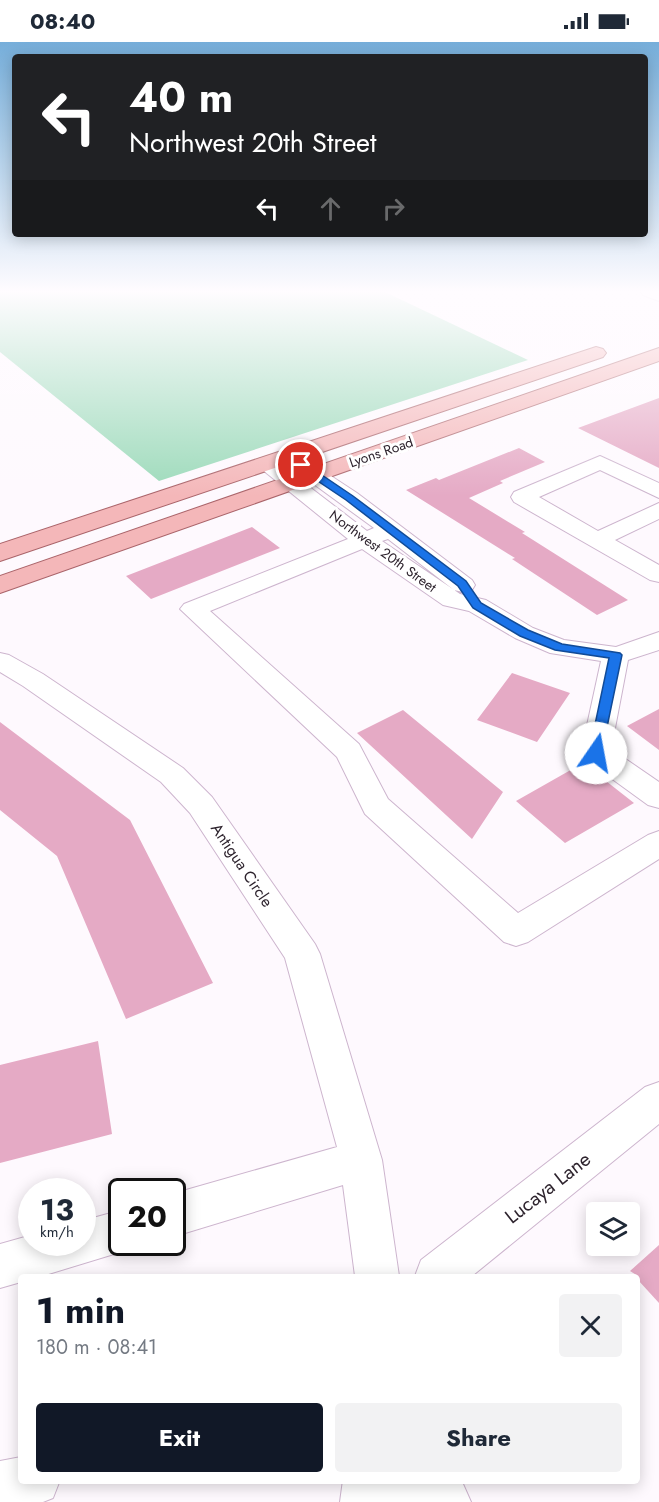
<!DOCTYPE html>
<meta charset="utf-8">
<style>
body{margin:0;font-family:Jost,sans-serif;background:#f2f2f3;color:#1f2937;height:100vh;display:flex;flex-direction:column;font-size:22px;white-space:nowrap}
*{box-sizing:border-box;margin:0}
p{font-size:20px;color:#747a83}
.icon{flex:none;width:33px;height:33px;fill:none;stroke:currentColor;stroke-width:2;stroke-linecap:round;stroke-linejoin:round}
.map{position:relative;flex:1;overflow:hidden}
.panel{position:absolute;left:18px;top:1232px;width:622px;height:210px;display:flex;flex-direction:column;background:#fff;border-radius:6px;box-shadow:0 3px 15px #0003}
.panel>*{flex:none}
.top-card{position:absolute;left:12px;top:12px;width:636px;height:183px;border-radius:6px;box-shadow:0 3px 15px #0003;background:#202124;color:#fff;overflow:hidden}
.buttons{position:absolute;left:586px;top:1160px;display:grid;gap:12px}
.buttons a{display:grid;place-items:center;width:54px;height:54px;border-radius:6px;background:#fff;box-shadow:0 3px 15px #0003;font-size:30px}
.speed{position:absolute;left:18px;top:1136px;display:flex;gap:12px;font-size:30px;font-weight:700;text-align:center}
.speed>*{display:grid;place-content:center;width:78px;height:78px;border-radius:50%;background:#fff;box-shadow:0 3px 15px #0003;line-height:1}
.speed small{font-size:15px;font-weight:400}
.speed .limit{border:3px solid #111;border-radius:9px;background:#fff;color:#111}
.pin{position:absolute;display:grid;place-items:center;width:51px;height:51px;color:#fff;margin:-26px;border:3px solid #fff;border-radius:50%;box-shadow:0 2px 6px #0007}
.me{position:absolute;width:66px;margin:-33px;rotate:12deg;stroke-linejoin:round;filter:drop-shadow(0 0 4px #0008)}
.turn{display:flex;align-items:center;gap:21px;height:126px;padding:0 18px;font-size:27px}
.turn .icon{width:78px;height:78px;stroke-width:2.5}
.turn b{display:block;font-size:42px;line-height:51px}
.lanes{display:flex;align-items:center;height:57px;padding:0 18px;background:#0003;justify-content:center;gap:30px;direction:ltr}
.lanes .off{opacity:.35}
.round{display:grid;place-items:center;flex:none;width:63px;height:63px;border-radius:6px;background:#f2f2f3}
.headline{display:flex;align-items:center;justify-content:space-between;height:102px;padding:0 18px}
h1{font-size:36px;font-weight:700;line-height:45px;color:#111827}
.cta{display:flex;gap:12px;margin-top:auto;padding:12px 18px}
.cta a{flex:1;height:69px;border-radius:6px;background:#111827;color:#fff;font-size:24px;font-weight:700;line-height:69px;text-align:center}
.cta a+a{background:#f2f2f3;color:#1f2937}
.status{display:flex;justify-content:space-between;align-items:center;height:42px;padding:0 30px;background:#fff;direction:ltr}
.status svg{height:16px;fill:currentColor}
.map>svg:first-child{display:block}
.forest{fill:#9cdaba}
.building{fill:#e5aac5}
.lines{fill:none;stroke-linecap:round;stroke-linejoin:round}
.minor-casing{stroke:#cdb5ce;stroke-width:2}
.major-casing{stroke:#aa646a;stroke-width:2}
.minor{fill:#fff;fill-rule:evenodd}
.major{fill:#f4b7b9;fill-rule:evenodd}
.route{fill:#1a73e8;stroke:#114b97;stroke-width:1.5}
.labels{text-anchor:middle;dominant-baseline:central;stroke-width:6;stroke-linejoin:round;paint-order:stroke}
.far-street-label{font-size:14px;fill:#2e242e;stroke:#fff}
.street-label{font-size:16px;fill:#2e242e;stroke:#fff}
.near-street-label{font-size:20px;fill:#2e242e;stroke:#fff}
</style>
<div class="status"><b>08:40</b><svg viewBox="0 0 49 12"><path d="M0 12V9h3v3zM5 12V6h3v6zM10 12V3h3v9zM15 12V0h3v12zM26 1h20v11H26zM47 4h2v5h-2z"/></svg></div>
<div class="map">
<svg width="659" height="1460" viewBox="0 0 659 1460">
<rect width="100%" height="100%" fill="#fef9fe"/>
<path class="forest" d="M0,250h385l143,68 -369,121 -159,-129z"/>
<path class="building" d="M659,356v70l-81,-40z
M519,406l26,14 -45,19 3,2 -34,15 56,34 -3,1 106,67 -31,15 -85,-56 3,-1 -109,-68 30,-12 3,2z
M252,485l28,21 -129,51 -25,-23z
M512,631l58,20 -33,49 -60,-22z
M659,667v41l-32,-24z
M403,668l100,82 -31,47 -115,-106z
M0,680l130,98 83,163 -87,36 -69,-163 -57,-46z
M583,721l51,40 -69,40 -49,-42z
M98,999l14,93 -112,29v-98z
M659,1203v58l-21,-23v-4l-8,-5z"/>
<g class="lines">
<g class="minor-casing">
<path id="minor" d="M641,250h18v9l-16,-6z
M289,409l7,2 61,40 115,87 3,5 -3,5 -9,2 -9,-2 -66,-51 -6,2 78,53 26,6 47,28 31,12 52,7 43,-15v18l-31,10 -17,89 48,33v26l-11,-3 -62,-45 -5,-7 20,-92 -51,-8 -35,-15 -46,-27 -26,-6 -81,-56 -152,62 149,133 29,55 130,114 130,-78 11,-4v28l-131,83 -12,4 -12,-4 -139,-128 -28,-57 -157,-148 4,-5 164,-65 -89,-72 -3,-4 3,-4 7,-2 7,2 94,72 7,-3 -92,-67 -3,-4 3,-4z
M600,414l59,27v15l-59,-28 -61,27 59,34 61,-28v16l-44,21 44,25v17l-9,-2 -136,-78 -3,-5 3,-5z
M0,611l9,2 34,19 140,94 29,29 103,147 5,10 62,206 17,116h-44l-12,-91 -171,52v-43l165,-47 -52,-189 -95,-145 -29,-31 -138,-96 -23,-14z
M659,1040v42l-187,152h-57l6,-16 224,-173z
M122,1168v32h18l-3,5 -95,29h-21v6l-21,6v-44l32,-9v7h50v-21z
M21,1415v23h39l-7,18 -10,4h-43v-41z
M343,1438h112l8,4 8,18h-131z"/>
</g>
<g class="major-casing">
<path id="major" d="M596,305l7,2 3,4 -3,4 -603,204v-17z
M659,306v13l-659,232v-17z"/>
</g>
<use href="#minor" class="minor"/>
<use href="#major" class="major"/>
</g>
<linearGradient id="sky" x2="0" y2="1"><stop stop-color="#76aeda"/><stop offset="0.55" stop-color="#fffcff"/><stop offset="1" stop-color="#fffcff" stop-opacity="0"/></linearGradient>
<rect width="659" height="454" fill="url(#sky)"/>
<path class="route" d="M297,421h7l49,33 113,85 15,22 47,27 34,14 58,9 2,2 -21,101h-10l-2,-3 20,-95 -54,-8 -35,-14 -47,-28 -15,-22 -112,-86 -49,-33z"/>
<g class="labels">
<g class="far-street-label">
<text transform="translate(381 410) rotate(-19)">Lyons Road</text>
<text transform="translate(383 509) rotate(36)">Northwest 20th Street</text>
</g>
<g class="street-label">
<text transform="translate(242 823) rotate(56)">Antigua Circle</text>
</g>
<g class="near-street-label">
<text transform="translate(548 1146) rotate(-38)">Lucaya Lane</text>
</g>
</g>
</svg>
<div class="buttons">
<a><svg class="icon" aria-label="layers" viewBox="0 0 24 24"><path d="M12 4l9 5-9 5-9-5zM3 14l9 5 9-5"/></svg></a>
</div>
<div class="speed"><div>13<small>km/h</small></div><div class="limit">20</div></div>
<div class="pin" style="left:301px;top:423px;background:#d93025"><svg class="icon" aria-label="arrive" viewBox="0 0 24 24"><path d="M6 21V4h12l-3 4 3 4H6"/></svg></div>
<svg class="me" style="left:596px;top:711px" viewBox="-20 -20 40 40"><circle r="19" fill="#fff"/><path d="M0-13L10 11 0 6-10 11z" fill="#1a73e8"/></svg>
<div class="top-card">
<div class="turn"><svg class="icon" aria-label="left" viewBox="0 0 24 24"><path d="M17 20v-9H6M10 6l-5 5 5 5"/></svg><div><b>40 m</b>Northwest 20th Street</div></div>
<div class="lanes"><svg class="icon" aria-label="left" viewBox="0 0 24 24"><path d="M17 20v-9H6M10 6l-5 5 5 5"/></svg><svg class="icon off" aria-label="ahead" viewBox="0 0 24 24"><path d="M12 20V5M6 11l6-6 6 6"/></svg><svg class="icon off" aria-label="right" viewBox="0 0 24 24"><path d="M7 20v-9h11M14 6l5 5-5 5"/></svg></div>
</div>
<section class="panel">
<div class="headline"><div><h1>1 min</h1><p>180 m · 08:41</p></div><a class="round"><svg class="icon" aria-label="close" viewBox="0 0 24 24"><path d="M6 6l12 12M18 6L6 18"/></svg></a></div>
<div class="cta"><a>Exit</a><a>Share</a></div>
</section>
</div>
